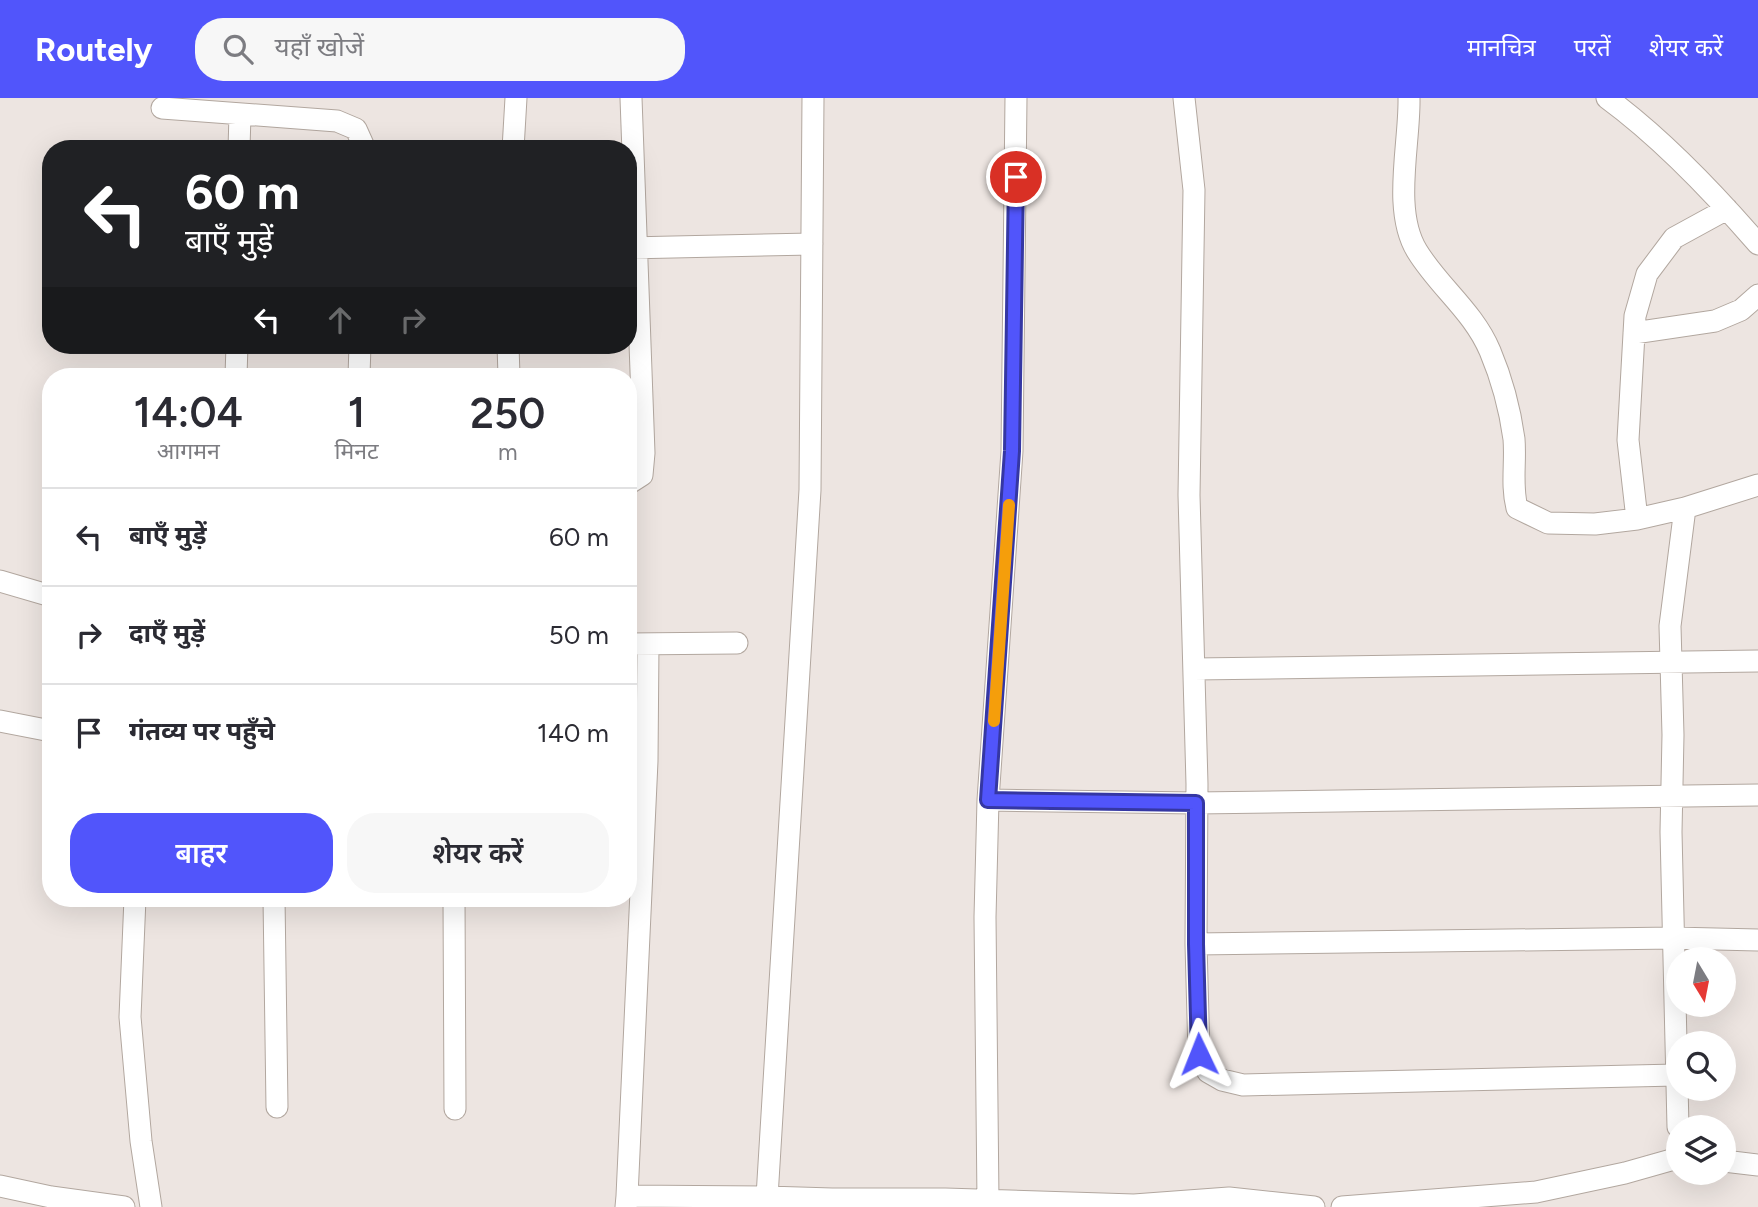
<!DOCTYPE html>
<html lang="hi">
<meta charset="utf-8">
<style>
body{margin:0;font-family:Figtree,"Noto Sans Devanagari",sans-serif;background:#f7f7f7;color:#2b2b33;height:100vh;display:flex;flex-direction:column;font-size:26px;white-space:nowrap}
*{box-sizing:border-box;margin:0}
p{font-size:23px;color:#7c7c81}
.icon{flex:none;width:38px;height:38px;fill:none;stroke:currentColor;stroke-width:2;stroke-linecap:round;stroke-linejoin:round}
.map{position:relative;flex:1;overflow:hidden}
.sheet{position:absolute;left:42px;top:270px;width:595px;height:539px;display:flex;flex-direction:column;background:#fff;border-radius:28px;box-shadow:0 7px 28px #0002}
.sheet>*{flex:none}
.top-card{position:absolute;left:42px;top:42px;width:595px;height:214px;border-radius:28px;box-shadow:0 7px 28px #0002;background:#202124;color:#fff;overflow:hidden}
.needle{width:46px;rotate:170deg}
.buttons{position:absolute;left:1666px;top:849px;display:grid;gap:14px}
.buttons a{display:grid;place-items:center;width:70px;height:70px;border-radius:50%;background:#fff;box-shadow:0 7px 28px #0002;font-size:35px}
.pin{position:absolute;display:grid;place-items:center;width:60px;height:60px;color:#fff;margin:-30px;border:4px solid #fff;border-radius:50%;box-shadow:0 2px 7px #0007}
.me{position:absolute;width:77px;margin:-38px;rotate:358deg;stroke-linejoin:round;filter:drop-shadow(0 0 5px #0008)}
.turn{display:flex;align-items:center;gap:24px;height:147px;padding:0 28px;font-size:32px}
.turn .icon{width:91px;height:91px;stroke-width:2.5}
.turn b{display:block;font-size:49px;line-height:60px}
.lanes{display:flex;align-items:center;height:66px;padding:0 28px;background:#0003;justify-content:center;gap:35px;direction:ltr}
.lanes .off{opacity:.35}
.eta{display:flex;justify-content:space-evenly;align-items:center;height:119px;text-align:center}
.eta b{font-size:42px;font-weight:600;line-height:49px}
.primary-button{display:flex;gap:14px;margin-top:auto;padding:14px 28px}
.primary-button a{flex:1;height:80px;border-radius:28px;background:#5155fb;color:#fff;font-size:28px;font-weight:600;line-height:80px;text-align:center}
.primary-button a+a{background:#f7f7f7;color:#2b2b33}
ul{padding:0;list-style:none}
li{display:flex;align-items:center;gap:21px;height:98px;padding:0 28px;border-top:2px solid #e1e1e2}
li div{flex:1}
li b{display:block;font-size:26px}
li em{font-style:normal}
header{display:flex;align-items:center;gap:42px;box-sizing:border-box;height:98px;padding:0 35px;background:#5155fb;color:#fff}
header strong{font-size:33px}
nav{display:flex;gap:38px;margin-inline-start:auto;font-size:24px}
.search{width:490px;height:63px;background:#f7f7f7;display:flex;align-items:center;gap:18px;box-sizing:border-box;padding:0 24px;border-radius:28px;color:#7c7c81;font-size:26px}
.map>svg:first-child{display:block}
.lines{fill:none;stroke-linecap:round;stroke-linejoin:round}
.street-casing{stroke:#b2a79f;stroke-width:23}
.street{stroke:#fff;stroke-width:21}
.route-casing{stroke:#3537a3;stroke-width:18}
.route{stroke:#5155fb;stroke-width:12}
.slow{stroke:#f59e0b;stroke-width:12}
</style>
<header>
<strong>Routely</strong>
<div class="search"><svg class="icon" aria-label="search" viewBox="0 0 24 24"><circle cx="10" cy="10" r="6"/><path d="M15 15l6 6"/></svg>यहाँ खोजें</div>
<nav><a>मानचित्र</a><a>परतें</a><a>शेयर करें</a></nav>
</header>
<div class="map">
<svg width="1758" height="1109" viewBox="0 0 1758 1109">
<rect width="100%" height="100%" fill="#ede5e1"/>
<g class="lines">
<g class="street-casing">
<path id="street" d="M1184,0l10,92 -5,305 8,289 -1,160 3,110 9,18 14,8 21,5 433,-10
M1409,0c1,46 -17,112 8,153 22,36 56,60 73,100 11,26 20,59 24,88 2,23 -3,46 3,69l31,15 47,1 42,-5 48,-11 73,-23
M1607,0c56,41 106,94 151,146
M162,10l175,13 19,8 9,20
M239,51l1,-35
M513,51l3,-51
M628,150l184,-4
M1634,235l81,-12 26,-11 17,-15
M508,247l1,31
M236,278l1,-31
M359,278l1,-31
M628,386l14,-9 2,-22 -13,-355
M1637,421l-9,-79 7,-124 12,-42 27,-36 53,-29
M0,483l51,15
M628,546l109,-1
M1194,571l564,-8
M0,623l51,10
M988,702l208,3 562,-8
M135,800l-5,119 11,124 10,66
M274,800l3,209
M454,800l1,211
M1196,846l478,-6 84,2
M1678,1029l-7,-295 2,-97 -3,-109 15,-118
M1724,1063l34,4
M0,1088l51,11 73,10
M627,1098l20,-435 1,-117
M988,1103l-3,-284 3,-117 24,-349 4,-353
M626,1109l1,-11 140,1 43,-707 3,-392
M765,1109l2,-10 65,2h113l189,6 95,-7 85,9
M1342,1109l194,-15 89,-19 53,-15"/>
</g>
<use href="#street" class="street"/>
</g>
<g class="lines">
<g class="route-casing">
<path id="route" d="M1016,79l-4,274 -24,349 208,3v141l3,110"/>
</g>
<use href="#route" class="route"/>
<path class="slow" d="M994,623l15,-216"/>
</g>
</svg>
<div class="buttons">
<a><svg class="needle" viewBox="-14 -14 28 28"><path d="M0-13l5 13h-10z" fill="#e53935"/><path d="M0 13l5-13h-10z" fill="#7c7c81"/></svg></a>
<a><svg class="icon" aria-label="search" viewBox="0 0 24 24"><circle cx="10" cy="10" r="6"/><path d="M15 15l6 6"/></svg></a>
<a><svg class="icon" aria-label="layers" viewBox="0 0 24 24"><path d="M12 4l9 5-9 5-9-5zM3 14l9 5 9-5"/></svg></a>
</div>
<div class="pin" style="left:1016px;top:79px;background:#d93025"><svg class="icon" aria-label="arrive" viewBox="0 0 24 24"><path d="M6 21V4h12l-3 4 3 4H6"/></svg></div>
<svg class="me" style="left:1199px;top:956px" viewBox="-20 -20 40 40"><path d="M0-17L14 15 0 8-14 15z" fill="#5155fb" stroke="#fff" stroke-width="4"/></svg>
<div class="top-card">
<div class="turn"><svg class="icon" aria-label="left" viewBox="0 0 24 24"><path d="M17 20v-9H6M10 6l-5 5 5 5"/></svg><div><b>60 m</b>बाएँ मुड़ें</div></div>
<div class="lanes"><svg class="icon" aria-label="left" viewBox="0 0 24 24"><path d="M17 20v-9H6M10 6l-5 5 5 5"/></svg><svg class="icon off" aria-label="ahead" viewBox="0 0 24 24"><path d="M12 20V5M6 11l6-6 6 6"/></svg><svg class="icon off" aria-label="right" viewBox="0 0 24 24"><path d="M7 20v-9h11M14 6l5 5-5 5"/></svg></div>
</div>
<section class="sheet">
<div class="eta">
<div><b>14:04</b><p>आगमन</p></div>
<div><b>1</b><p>मिनट</p></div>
<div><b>250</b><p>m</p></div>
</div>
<ul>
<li><svg class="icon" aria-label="left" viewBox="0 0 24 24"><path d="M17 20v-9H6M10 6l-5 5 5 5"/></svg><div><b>बाएँ मुड़ें</b></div><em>60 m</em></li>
<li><svg class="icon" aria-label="right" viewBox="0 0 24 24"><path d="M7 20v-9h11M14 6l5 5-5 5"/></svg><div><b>दाएँ मुड़ें</b></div><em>50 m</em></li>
<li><svg class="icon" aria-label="arrive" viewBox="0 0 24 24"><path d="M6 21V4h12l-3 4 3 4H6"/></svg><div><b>गंतव्य पर पहुँचे</b></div><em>140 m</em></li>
</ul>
<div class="primary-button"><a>बाहर</a><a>शेयर करें</a></div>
</section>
</div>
